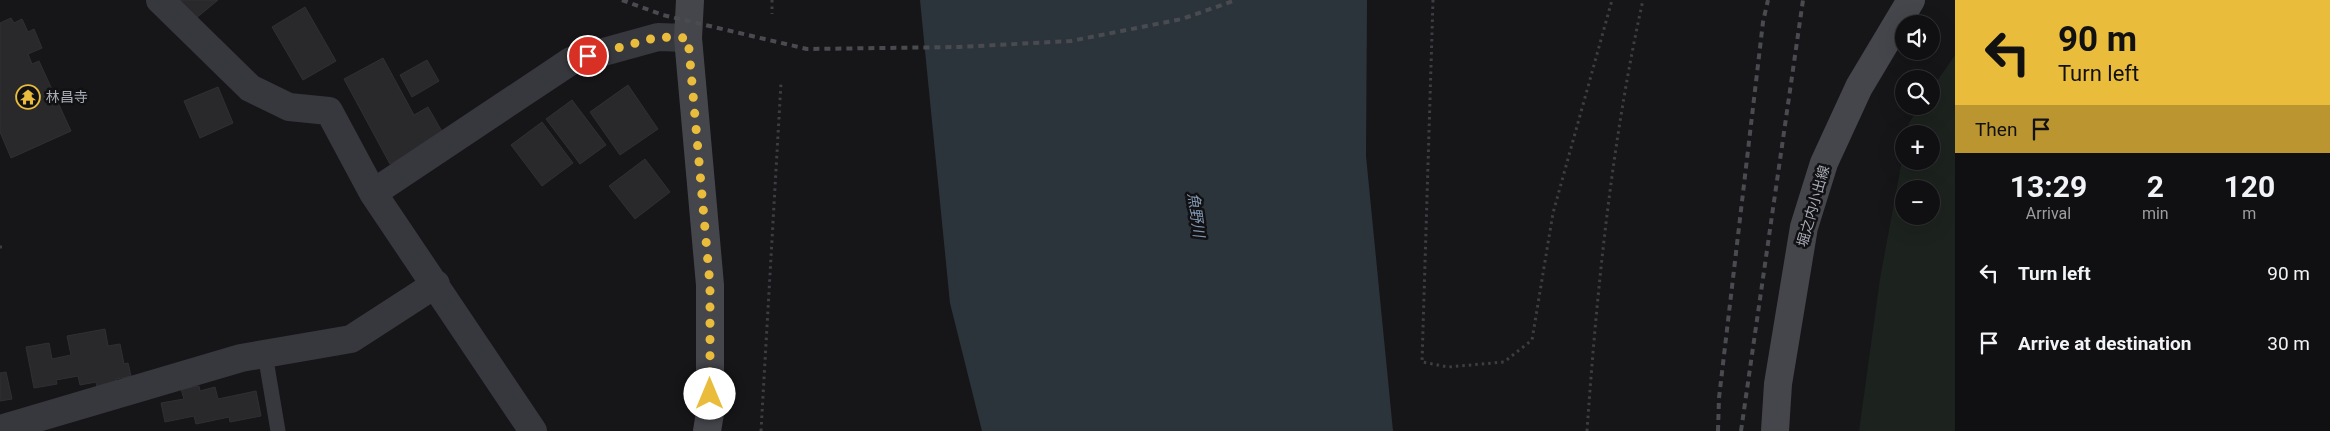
<!DOCTYPE html>
<meta charset="utf-8">
<style>
body{margin:0;font-family:Roboto,"Noto Sans JP",sans-serif;background:#19191b;color:#f1f3f6;height:100vh;display:flex;flex-direction:column;font-size:19px;white-space:nowrap}
*{box-sizing:border-box;margin:0}
p{font-size:16px;color:#9c9d9f}
.icon{flex:none;width:28px;height:28px;fill:none;stroke:currentColor;stroke-width:2;stroke-linecap:round;stroke-linejoin:round}
.map{position:relative;flex:1;overflow:hidden}
.side{display:flex;flex-direction:column;background:#101012;width:375px}
.side>*{flex:none}
.top-card{background:#eabc3c;color:#111;overflow:hidden}
.controls{position:absolute;left:1895px;top:15px;display:grid;gap:10px}
.controls a{display:grid;place-items:center;width:45px;height:45px;border-radius:50%;background:#101012;box-shadow:0 5px 20px #0002,0 0 0 1px #303032;font-size:25px}
.pin{position:absolute;display:grid;place-items:center;width:42px;height:42px;color:#fff;margin:-21px;border:2px solid #fff;border-radius:50%;box-shadow:0 1px 5px #0007}
.me{position:absolute;width:55px;margin:-28px;rotate:0deg;stroke-linejoin:round;filter:drop-shadow(0 0 4px #0008)}
.turn{display:flex;align-items:center;gap:18px;height:105px;padding:0 20px;font-size:22px}
.turn .icon{width:65px;height:65px;stroke-width:2.5}
.turn b{display:block;font-size:35px;line-height:42px}
.then{display:flex;align-items:center;height:48px;padding:0 20px;background:#0003;gap:10px;font-size:19px}
.eta{display:flex;justify-content:space-evenly;align-items:center;height:85px;text-align:center}
.eta b{font-size:30px;font-weight:700;line-height:35px}
ul{padding:0;list-style:none}
li{display:flex;align-items:center;gap:15px;height:70px;padding:0 20px}
li div{flex:1}
li b{display:block;font-size:19px}
li em{font-style:normal}
main{display:flex;flex:1;min-height:0}
.map>svg:first-child{display:block}
.green{fill:#1c221e;fill-rule:evenodd}
.water{fill:#2c343b}
.building{fill:#29292c;stroke:#303034}
.lines{fill:none;stroke-linecap:round;stroke-linejoin:round}
.path{stroke:#3d3e43;stroke-width:3;stroke-dasharray:2.5 4;stroke-linecap:butt}
.service{stroke:#37383d;stroke-width:15}
.minor{stroke:#37383d;stroke-width:28}
.secondary{stroke:#45464c;stroke-width:28}
.rail{stroke:#4a4b51;stroke-width:4;stroke-dasharray:6 5;stroke-linecap:butt}
.route{stroke:#eabc3c;stroke-width:9;stroke-dasharray:0 16.2}
.labels{text-anchor:middle;dominant-baseline:central;stroke-width:5;stroke-linejoin:round;paint-order:stroke}
.poi-label{font-size:14px;fill:#a8acb7;stroke:#111113;text-anchor:start}
.street-label{font-size:14px;fill:#a8acb7;stroke:#111113}
.water-label{font-size:15px;font-style:italic;fill:#8197b1;stroke:#111113}
</style>
<main>
<div class="map">
<svg width="1955" height="431" viewBox="0 0 1955 431">
<rect width="100%" height="100%" fill="#161618"/>
<path class="green" d="M1955,55v376h-96l21,-152 24,-130v12h27v-27h-24l2,-11 11,-17h11v-16zM1904,189h27v27h-27z"/>
<path class="water" d="M920,0h447l-1,156 27,275h-411l-32,-128z"/>
<path class="building" d="M180,0h38l-23,19z
M305,7l31,54 -33,19 -31,-53z
M11,18l3,5 8,-4 6,13 6,-3 8,19 -14,6 4,10 7,-3 32,70 -60,27 -11,-26v-109z
M383,58l31,57 14,-8 16,28 -54,29 -46,-85z
M427,60l12,21 -27,16 -12,-22z
M628,85l30,44 -38,26 -30,-43z
M218,87l15,36 -33,15 -16,-37z
M572,100l34,45 -26,19 -34,-45z
M542,122l31,41 -31,23 -31,-41z
M645,159l25,33 -35,27 -26,-33z
M105,329l3,17 12,-2 4,20 4,-1 3,13 -15,3 2,5 -21,4 -1,-6 -16,3 -2,-9 -22,4 1,4 -23,4 -8,-41 23,-4 3,16 19,-4 -4,-19z
M6,372l6,27 -12,2v-28z
M199,386l1,5 15,-4 3,12 38,-8 5,25 -31,6 -1,-5 -33,7 -2,-8 -29,6 -4,-19 23,-4 -3,-10z"/>
<g class="lines">
<path class="path" d="M772,0v14
M1433,0l-11,362 26,5 56,-5 28,-22 21,-127 59,-213
M0,247h2
M761,431l20,-348
M1587,431c10,-143 25,-292 56,-431"/>
<path class="service" d="M265,354l13,77"/>
<path class="minor" d="M160,0l90,88 39,19 40,4 44,82 160,238
M373,193l198,-132 87,-24 30,1
M0,429l241,-71 110,-19 85,-55"/>
<path class="secondary" d="M690,0l-2,38 22,247v128l-3,18
M1775,431l3,-47 26,-157 20,-64 35,-76 52,-87"/>
<path class="rail" d="M622,0l41,15 144,34 152,-2 112,-6 111,-22 54,-19
M1718,431l1,-33 44,-376 5,-22
M1741,431l62,-431"/>
</g>
<g class="lines">
<path class="route" d="M588,56l70,-19 30,1 22,247v109"/>
</g>
<defs>
<g id="temple-ring" transform="scale(1.25)"><circle r="9.5" fill="#111113" stroke="#eabc3c" stroke-width="1.5"/><path d="M0-6L5-2H3V0L6.5 2.5H4V6H1.5V3h-3V6H-4V2.5H-6.5L-3 0V-2H-5Z" fill="#eabc3c"/></g>
</defs>
<g fill-rule="evenodd">
<use href="#temple-ring" x="28" y="97"/>
</g>
<g class="labels">
<g class="poi-label">
<text x="46" y="97">林昌寺</text>
</g>
<g class="street-label">
<text transform="translate(1813 206) rotate(-74)">堀之内小出線</text>
</g>
<g class="water-label">
<text transform="translate(1196 215) rotate(82)">魚野川</text>
</g>
</g>
</svg>
<div class="controls">
<a><svg class="icon" aria-label="sound" viewBox="0 0 24 24"><path d="M4 9h4l5-4v14l-5-4H4zM17 9q2 3 0 6"/></svg></a>
<a><svg class="icon" aria-label="search" viewBox="0 0 24 24"><circle cx="10" cy="10" r="6"/><path d="M15 15l6 6"/></svg></a>
<a>+</a>
<a>−</a>
</div>
<div class="pin" style="left:588px;top:56px;background:#d93025"><svg class="icon" aria-label="arrive" viewBox="0 0 24 24"><path d="M6 21V4h12l-3 4 3 4H6"/></svg></div>
<svg class="me" style="left:710px;top:394px" viewBox="-20 -20 40 40"><circle r="19" fill="#fff"/><path d="M0-13L10 11 0 6-10 11z" fill="#eabc3c"/></svg>
</div>
<section class="side">
<div class="top-card">
<div class="turn"><svg class="icon" aria-label="left" viewBox="0 0 24 24"><path d="M17 20v-9H6M10 6l-5 5 5 5"/></svg><div><b>90 m</b>Turn left</div></div>
<div class="then">Then<svg class="icon" aria-label="arrive" viewBox="0 0 24 24"><path d="M6 21V4h12l-3 4 3 4H6"/></svg></div>
</div>
<div class="eta">
<div><b>13:29</b><p>Arrival</p></div>
<div><b>2</b><p>min</p></div>
<div><b>120</b><p>m</p></div>
</div>
<ul>
<li><svg class="icon" aria-label="left" viewBox="0 0 24 24"><path d="M17 20v-9H6M10 6l-5 5 5 5"/></svg><div><b>Turn left</b></div><em>90 m</em></li>
<li><svg class="icon" aria-label="arrive" viewBox="0 0 24 24"><path d="M6 21V4h12l-3 4 3 4H6"/></svg><div><b>Arrive at destination</b></div><em>30 m</em></li>
</ul>
</section>
</main>
